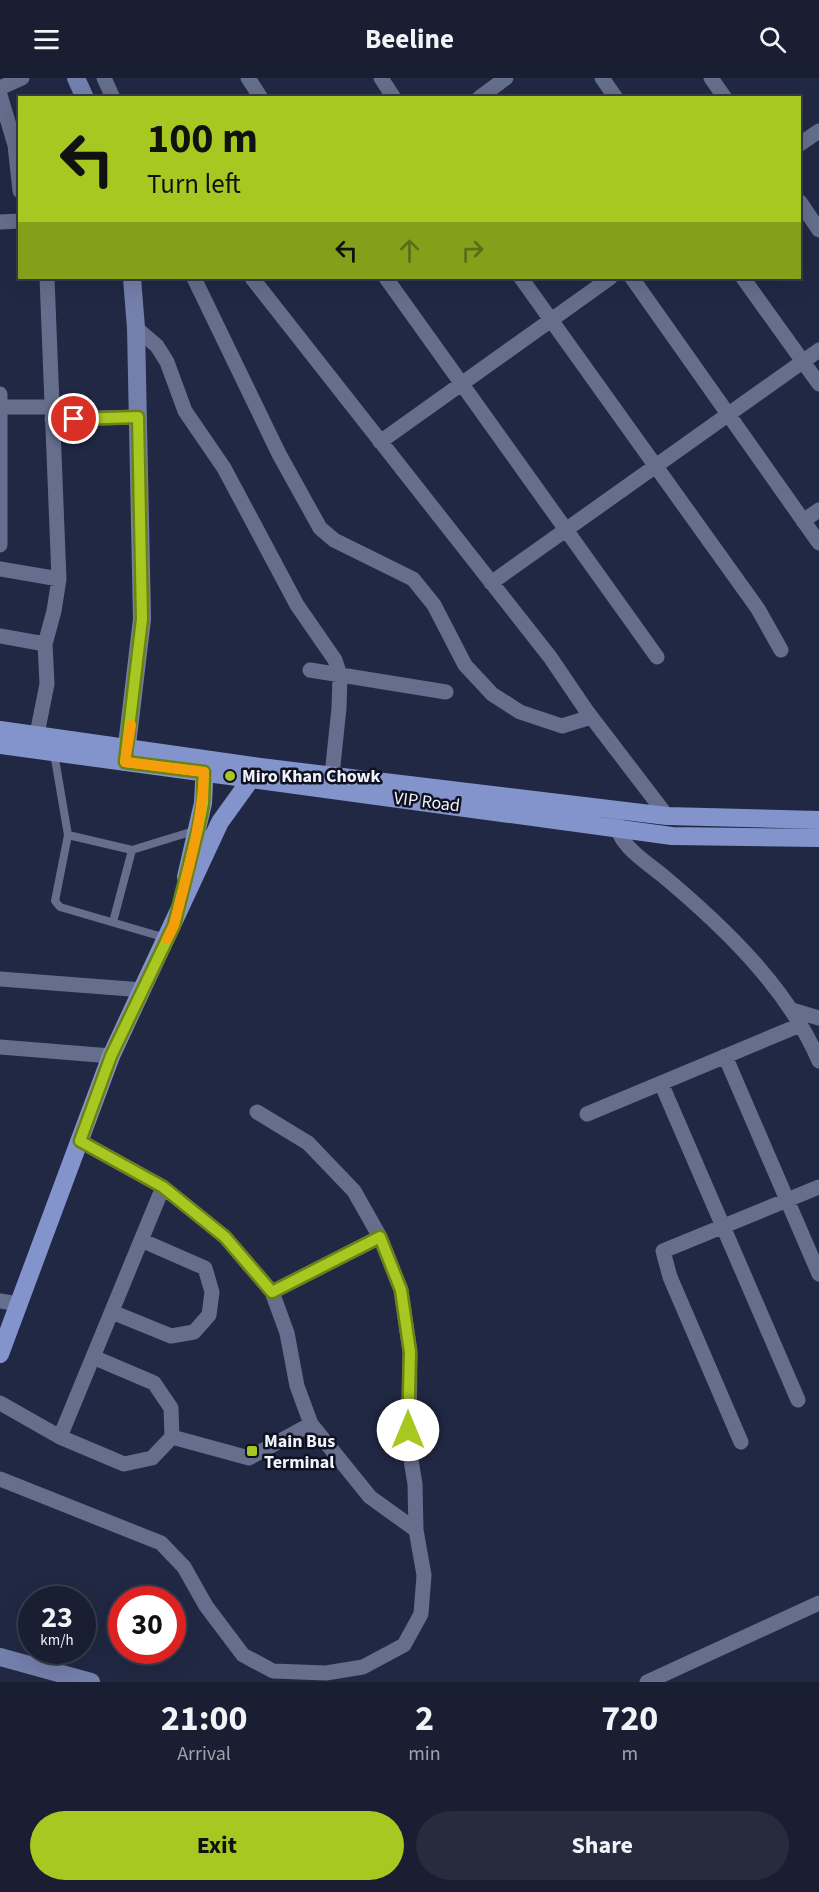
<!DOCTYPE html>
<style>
body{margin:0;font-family:"Source Sans 3",sans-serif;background:#262b3e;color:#f1f3f6;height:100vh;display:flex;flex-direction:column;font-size:22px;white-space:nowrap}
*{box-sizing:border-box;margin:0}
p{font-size:20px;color:#9fa2ac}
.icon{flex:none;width:33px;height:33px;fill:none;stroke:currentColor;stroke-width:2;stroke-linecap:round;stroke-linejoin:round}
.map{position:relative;height:1604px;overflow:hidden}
.panel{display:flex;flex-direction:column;background:#191e32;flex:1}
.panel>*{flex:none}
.guide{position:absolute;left:18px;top:18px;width:783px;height:183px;border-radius:0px;box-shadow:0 6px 24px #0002,0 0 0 2px #373c4d;background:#a6c821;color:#111;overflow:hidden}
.speed{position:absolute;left:18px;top:1508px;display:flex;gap:12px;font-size:30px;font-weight:700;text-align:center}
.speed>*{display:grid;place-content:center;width:78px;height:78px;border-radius:50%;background:#191e32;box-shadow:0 6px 24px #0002,0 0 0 2px #373c4d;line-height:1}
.speed small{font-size:15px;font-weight:400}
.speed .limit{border:9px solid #d22;background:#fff;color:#111}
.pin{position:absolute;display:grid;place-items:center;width:51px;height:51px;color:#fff;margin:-26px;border:3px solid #fff;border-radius:50%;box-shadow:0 2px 6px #0007}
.me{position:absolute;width:66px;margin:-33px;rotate:0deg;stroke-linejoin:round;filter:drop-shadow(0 0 4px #0008)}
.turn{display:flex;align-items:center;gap:21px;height:126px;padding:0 30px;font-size:27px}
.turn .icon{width:78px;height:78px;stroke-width:2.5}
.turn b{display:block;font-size:42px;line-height:51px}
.lanes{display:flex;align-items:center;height:57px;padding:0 30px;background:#0003;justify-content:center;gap:30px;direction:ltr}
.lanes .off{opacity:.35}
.eta{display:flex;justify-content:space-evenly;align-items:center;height:102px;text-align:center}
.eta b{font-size:36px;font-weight:700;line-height:42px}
.button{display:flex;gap:12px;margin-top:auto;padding:12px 30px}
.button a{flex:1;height:69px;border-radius:36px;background:#a6c821;color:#111;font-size:24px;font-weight:700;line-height:69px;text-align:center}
.button a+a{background:#262b3e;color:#f1f3f6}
header{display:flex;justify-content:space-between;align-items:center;height:78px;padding:0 30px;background:#191e32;font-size:27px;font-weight:700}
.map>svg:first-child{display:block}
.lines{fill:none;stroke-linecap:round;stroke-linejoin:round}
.lane{stroke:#656e8c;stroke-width:8}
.street{stroke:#656e8c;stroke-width:15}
.secondary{stroke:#7480ac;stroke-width:18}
.primary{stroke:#8393cb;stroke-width:18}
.route-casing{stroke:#6c8215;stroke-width:15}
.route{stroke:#a6c821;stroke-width:10}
.slow{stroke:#f59e0b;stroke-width:10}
.poi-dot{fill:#a6c821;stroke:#0f121e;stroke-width:2}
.labels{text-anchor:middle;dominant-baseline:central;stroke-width:5;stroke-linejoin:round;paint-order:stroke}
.poi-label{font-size:18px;font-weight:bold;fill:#eff3fd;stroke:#0f121e;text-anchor:start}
.street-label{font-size:18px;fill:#eff3fd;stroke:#0f121e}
</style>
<header><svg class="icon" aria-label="menu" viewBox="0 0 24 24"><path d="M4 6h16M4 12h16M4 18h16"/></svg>Beeline<svg class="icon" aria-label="search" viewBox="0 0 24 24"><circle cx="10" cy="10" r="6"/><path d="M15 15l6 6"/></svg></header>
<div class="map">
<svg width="819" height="1604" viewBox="0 0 819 1604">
<rect width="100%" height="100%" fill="#212843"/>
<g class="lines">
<path class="lane" d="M54,675l14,82 -13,66 5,6 106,31
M68,757l64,15 65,-20
M113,844l19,-72"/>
<path class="street" d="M104,0l9,20
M248,0l13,20
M381,0l13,20
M602,0l14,20
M711,0l14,20
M0,10l22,-10
M0,17l15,50 5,46
M479,20l27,-20
M800,66l19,-13
M800,124l19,28
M0,144l20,-1
M194,200l85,176 41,74 14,12 79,39 21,26 31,60 27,29 28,18 42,14 29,-9
M252,200l298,379 36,53 81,106
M386,200l271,379
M521,200l237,331 23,41
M632,200l187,265
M743,200l76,106
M136,250l21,18 10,16 18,49 39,57 73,137 38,55 5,15 -1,33 -7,67
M0,316v151
M0,329h52
M52,341l86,-2
M380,364l230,-164
M803,443l16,-11
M0,491l59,10
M491,505l328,-233
M0,558l45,8
M310,592l136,22
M37,656l10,-50 -2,-40 9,-33 5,-32 -12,-301
M616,742c0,24 30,42 46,55 61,51 126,113 157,186
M0,901l143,11
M792,932l27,8
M0,969l111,9
M725,978l94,218
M661,1005l137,317
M587,1036l213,-89
M80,1063l83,46 62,50 47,55 15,41 10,53 14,38 59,73 46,33
M272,1214l108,-55
M0,1223l19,3
M112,1234l59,24 23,-4 15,-17 3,-23 -7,-24 -64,-28
M0,1325l60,34 64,27 28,-6 20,-21 -1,-29 -17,-25 -61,-26
M60,1359l103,-250
M172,1359l77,21 62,-34
M741,1364l-71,-165 -7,-26 156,-64
M0,1401l161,64 23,24 22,39 37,49 30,16 53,2 37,-6 41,-22 17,-31 3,-39 -8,-45 -1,-46 -6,-36 1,-96 -9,-62 -21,-53 -26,-46 -46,-48 -51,-31
M647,1604l172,-79"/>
<path class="secondary" d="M76,0l9,20
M125,684l17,-143 -6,-291 -4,-50
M0,1579l91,25"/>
<path class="primary" d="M0,652l260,37 407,49 152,4
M0,667l672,91 147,2
M186,799l17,-74 2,-41
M0,1276l111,-298 109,-234 36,-50"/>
</g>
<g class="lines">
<g class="route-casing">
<path id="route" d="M74,341l64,-2 4,202 -17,143 79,10 -1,31 -5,26 -24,96 -63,131 -31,85 83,46 62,50 47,55 108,-55 21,53 9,62 -2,78"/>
</g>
<use href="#route" class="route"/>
<path class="slow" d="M131,647l-6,37 79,10c-2,53 -17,102 -30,153l-7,14"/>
</g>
<g class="poi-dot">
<circle cx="230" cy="698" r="6"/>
<rect x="246" y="1367" width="12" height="12" rx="3"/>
</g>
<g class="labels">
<g class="poi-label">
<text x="242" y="698">Miro Khan Chowk</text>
<text x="264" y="1363">Main Bus<tspan x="264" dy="21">Terminal</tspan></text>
</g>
<g class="street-label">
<text transform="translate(427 724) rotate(7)">VIP Road</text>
</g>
</g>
</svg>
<div class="speed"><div>23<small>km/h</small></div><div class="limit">30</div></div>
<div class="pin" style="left:74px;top:341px;background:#d93025"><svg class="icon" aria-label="arrive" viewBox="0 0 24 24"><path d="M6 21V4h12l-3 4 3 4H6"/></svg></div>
<svg class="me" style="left:408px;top:1352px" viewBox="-20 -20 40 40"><circle r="19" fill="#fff"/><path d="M0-13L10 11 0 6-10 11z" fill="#a6c821"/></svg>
<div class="guide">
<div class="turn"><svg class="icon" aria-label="left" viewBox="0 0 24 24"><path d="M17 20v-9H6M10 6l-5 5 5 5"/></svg><div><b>100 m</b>Turn left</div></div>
<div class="lanes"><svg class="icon" aria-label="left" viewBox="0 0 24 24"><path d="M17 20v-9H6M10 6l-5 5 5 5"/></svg><svg class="icon off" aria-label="ahead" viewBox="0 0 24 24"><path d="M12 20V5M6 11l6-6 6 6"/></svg><svg class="icon off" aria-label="right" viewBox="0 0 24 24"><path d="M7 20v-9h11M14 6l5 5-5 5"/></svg></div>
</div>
</div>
<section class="panel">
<div class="eta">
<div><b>21:00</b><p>Arrival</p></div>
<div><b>2</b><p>min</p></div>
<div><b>720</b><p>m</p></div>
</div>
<div class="button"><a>Exit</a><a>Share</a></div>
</section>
